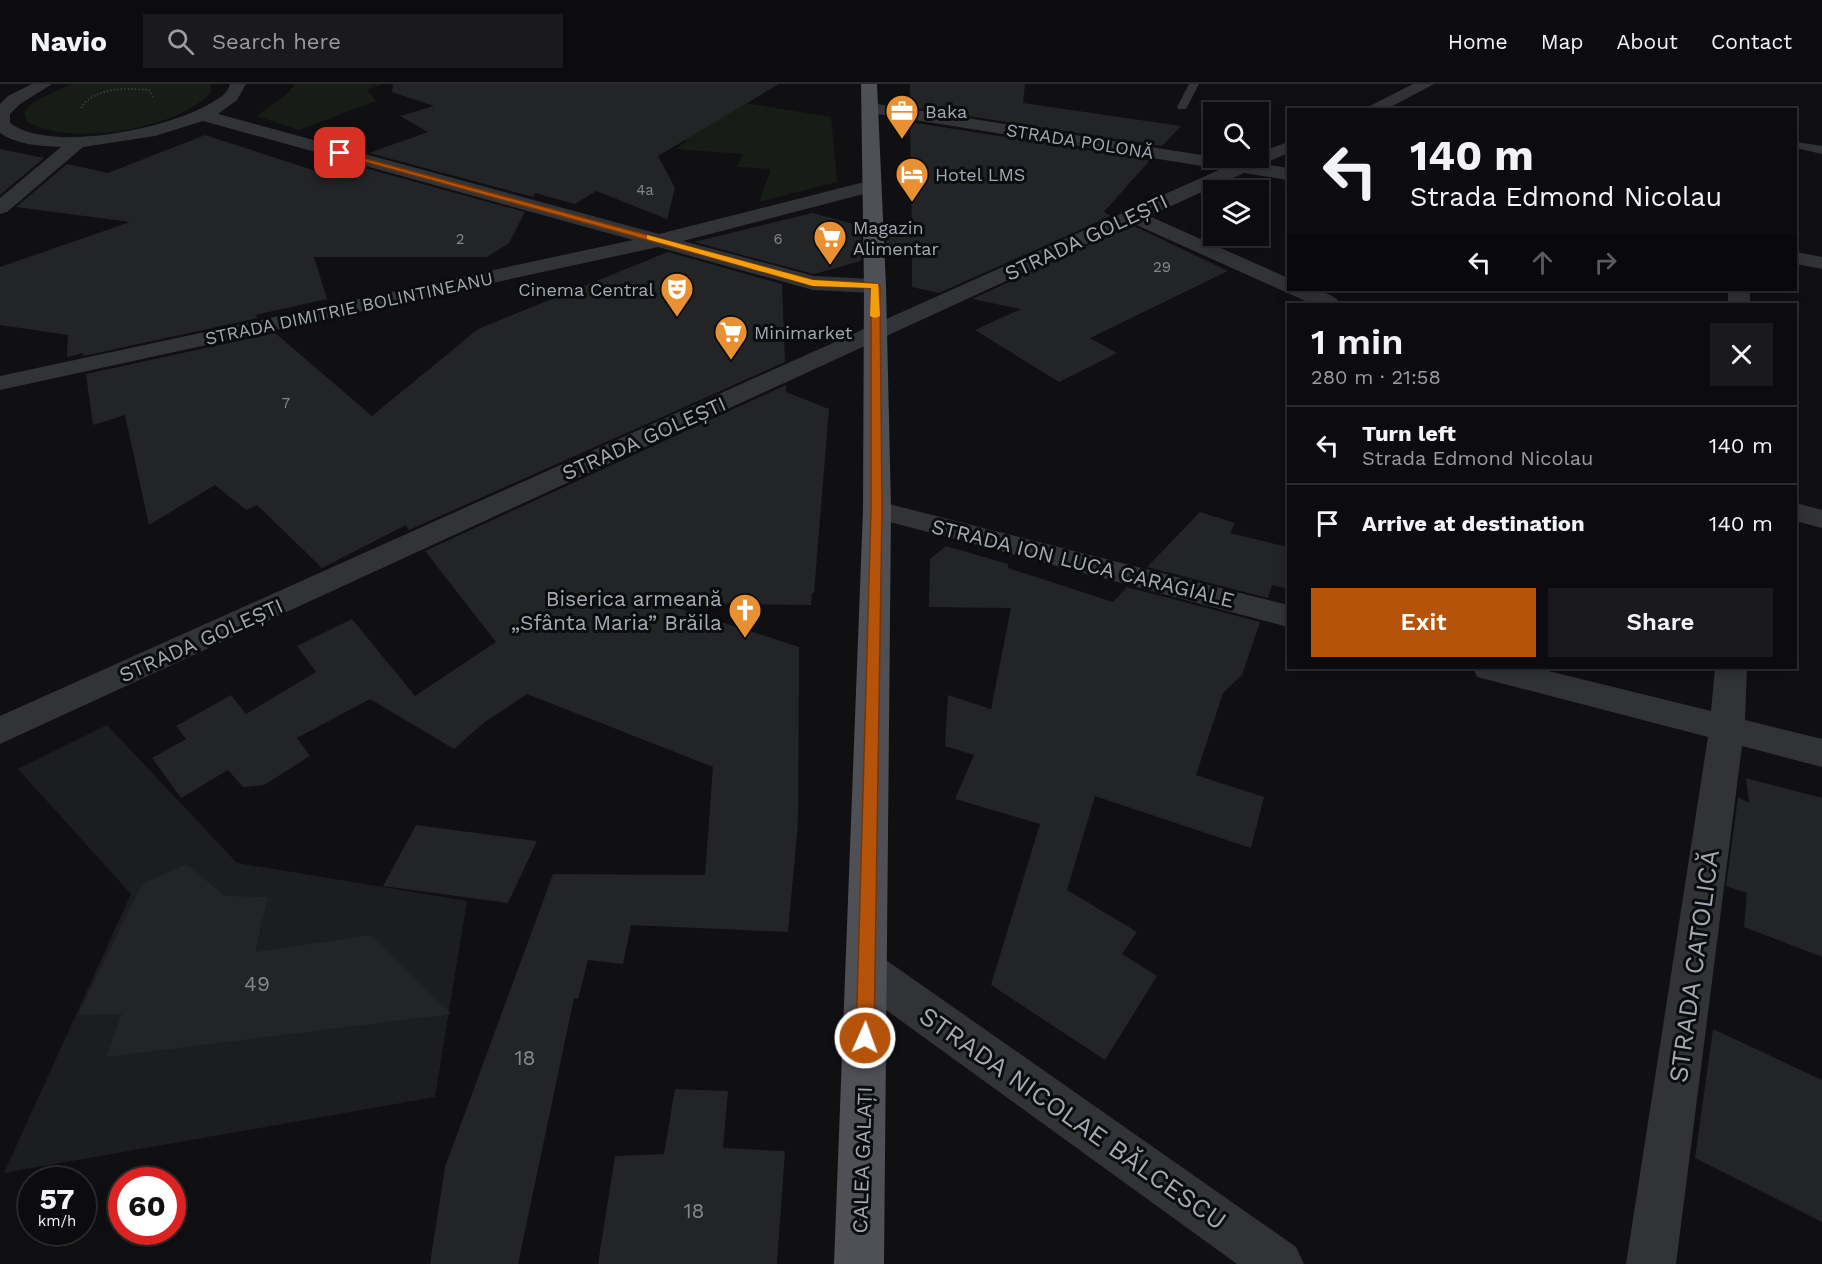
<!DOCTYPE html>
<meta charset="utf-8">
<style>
body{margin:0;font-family:"Work Sans",sans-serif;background:#1a1a1c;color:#f1f3f6;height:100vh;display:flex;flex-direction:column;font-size:22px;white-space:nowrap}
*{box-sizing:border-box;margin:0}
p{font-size:20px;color:#9a9b9e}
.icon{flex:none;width:33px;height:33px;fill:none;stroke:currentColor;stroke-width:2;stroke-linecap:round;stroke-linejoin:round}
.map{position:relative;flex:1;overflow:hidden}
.sheet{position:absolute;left:1287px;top:219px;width:510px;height:366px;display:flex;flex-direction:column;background:#0c0c0e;border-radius:0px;box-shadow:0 3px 15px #0003,0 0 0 2px #2c2c2e}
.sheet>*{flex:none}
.top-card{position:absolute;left:1287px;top:24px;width:510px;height:183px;border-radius:0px;box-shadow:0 3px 15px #0003,0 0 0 2px #2c2c2e;background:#0c0c0e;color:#f1f3f6;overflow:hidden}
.fabs{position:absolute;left:1203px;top:18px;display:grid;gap:12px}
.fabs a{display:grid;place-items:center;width:66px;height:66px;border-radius:0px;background:#0c0c0e;box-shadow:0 3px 15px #0003,0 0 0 2px #2c2c2e;font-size:30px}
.speed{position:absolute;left:18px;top:1083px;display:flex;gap:12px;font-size:30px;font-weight:700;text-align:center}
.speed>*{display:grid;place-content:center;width:78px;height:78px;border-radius:50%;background:#0c0c0e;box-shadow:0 3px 15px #0003,0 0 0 2px #2c2c2e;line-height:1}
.speed small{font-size:15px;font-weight:400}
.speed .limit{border:9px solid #d22;background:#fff;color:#111}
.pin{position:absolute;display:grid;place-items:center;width:51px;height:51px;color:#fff;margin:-26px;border-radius:12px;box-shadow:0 3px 9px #0006}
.me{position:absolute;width:66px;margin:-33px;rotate:2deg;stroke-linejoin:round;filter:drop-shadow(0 0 4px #0008)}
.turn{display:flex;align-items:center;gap:21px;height:126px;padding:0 24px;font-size:27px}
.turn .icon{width:78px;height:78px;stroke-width:2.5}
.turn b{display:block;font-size:42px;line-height:51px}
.lanes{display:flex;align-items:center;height:57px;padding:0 24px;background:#0003;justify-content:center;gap:30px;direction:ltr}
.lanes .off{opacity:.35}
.round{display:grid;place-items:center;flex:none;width:63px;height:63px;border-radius:0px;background:#1a1a1c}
.overview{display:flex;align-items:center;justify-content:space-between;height:102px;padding:0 24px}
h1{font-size:36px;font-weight:600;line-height:45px}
.action{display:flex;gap:12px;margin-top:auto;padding:12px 24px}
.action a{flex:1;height:69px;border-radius:0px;background:#b45309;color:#fff;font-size:24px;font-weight:600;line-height:69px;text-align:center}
.action a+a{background:#1a1a1c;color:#f1f3f6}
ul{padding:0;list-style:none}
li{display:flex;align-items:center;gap:18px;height:78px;padding:0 24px;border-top:2px solid #2c2c2e}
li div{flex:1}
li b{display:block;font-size:22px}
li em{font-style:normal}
header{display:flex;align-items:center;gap:36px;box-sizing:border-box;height:84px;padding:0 30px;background:#0c0c0e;border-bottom:2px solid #2c2c2e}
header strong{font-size:28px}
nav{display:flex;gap:33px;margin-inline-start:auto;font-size:21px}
.search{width:420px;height:54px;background:#1a1a1c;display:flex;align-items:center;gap:15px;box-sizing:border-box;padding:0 21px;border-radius:0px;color:#9a9b9e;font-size:22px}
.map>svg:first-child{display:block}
.built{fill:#1c1d1f}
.green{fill:#171c17}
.building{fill:#232426}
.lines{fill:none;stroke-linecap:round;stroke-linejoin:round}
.path{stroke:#383a3d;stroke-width:2;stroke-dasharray:1.5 2;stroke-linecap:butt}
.service{fill:#323336;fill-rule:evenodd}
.minor{fill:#323336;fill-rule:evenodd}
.primary{fill:#4e5055;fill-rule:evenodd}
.route{fill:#b45309;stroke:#753606;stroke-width:1.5}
.slow{fill:#f59e0b}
.labels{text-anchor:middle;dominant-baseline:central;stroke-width:6;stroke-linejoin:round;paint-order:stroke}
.far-number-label{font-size:15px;fill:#82878e}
.far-poi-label{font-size:18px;fill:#a2a9b2;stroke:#0b0c0d;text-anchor:start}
.far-street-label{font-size:18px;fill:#a2a9b2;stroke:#0b0c0d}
.street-label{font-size:21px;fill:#a2a9b2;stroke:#0b0c0d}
.poi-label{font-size:21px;fill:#a2a9b2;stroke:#0b0c0d;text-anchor:end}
.near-number-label{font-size:21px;fill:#82878e}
.near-street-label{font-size:26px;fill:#a2a9b2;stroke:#0b0c0d}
</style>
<header>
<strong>Navio</strong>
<div class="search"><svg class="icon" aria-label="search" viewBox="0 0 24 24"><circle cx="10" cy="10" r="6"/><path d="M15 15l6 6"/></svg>Search here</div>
<nav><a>Home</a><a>Map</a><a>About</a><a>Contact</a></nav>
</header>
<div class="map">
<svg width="1822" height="1180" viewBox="0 0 1822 1180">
<rect width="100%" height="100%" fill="#101012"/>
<path class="built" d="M107,641l130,138 230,38 -32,196 -431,76 127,-279 -113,-125z"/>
<path class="green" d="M71,0h140v8c-34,38 -139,55 -184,30l-3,-9 9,-11z
M295,0h88l-16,6 9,11 -77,29 -43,-14 31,-22z
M660,5l171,28 6,65 -78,20 12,-33 -34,-2 6,-13 -68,-5 12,-8 -86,-21z"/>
<path class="building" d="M393,0h386l-121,72 17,32 -8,31 -71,-28 -21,13 -40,-11 -2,4 -164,-44 59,-21 -28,-16 34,-10 -42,-14z
M910,0h115l-2,19 158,23 -19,20 -252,-39z
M910,38l240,38 -46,52 7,4 -172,77 -27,-6v-39l-25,7 -1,-23 26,6z
M205,51l111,36 27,-9 182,50 -16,31 -22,14h-173l13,42 -72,16 3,3 -175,38v-3l-16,4 1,-22 -68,-10v-58l130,-45 -114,-15 51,-43 41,9z
M0,65l44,9 -44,37z
M812,129l49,13v35l-47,13 -120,-32z
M1132,141l96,46 -138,67 27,15 -58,29 -84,-52 46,-21 -49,-10z
M668,168l114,32 3,78 -376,168 -3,-5 -84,43 -65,-63 -11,5 -31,-25 -66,40 -24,-110 -32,10 -7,-51 189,-41 97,83 106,-87z
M786,301v7l43,17 -15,184h-2l-1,12 -149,-2 137,44 -1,176 -10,109 -157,-7 -8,39 -35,-4 -10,39 -4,-1 -56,266h-88l15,-97 108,-293 152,1 8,-108 -186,-73 -42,28 -31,27 -84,-50 -73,39 13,18 -46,29 -21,2 -15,-17 -47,28 -29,-40 34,-19 -10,-13 55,-31 15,19 70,-42 -19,-26 55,-27 63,77 81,-54 -71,-91z
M1200,428l35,11 -5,10 58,14v42l-16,-4 -4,13 -121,-31z
M946,462l62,18v4l105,34 14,-15 133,35 -18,53 -19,18 -27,82 68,22 -13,51 -156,-52 -28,94 70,42 -15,22 35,22 -52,84 -114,-75 49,-161 -85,-25 19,-44 -29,-9 3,-51 43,14 20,-101 -82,-1 1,-48z
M1746,694l76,20v159l-78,-30 3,-34 -21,-7 12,-89 11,6z
M416,741l121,16 -29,62 -125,-17z
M186,780l39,32 43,1 -13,55 117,-17 79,79 -345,43 16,-43 -44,1 64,-131z
M1713,945l109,51v142l-127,-64z
M675,1005l53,2 -5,57 62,3 -8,113h-179l17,-108 49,-2z"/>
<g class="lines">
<path class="path" d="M81,24c13,-21 46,-20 68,-18l4,7"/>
<path class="service" d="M1189,0h10l-13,25h-8l-1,-2z
M1796,58l26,4v8l-26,-6z"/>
<path class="minor" d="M32,0h20l-32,20 -10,10v9c41,31 160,5 201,-20 8,-5 17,-9 19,-19h16l-9,16 -19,14 441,120 213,-54 7,2 3,4 -3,4 -196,51 131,35 61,3 8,2 3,5 -3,5 -8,2 -62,-3 -155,-43 -658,143v-14l633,-136 -430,-119 -48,15 -72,11 -76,65 -7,2v-16l61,-51c-20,-1 -44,-2 -61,-14v-29l8,-8z
M1413,0h21l-49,26h-23z
M871,19l369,58 18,-3v-5l30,-11v11l-25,11 25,4v12l-44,-7 -95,43 139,62v12c17,0 42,-2 53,14h-29l-180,-81 -1132,521v-28l1221,-547 -356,-57 -3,-4z
M1796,168l26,5v12l-26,-5z
M1728,206h22v14h-22z
M877,417l411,104v22l-421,-111 -4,-6 4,-6z
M1796,419l26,7v18l-26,-7z
M1473,584h63l175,43 4,-43h32l-2,52 77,19v28l-80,-21 -66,518h-50l82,-527 -219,-57 -12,-3z
M868,869l15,5 413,289 8,17h-67l-384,-278 -6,-14 6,-14z"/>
<path class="primary" d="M861,0h16l9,202 5,224 -7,754h-50l29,-754 1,-224z"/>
</g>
<path class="route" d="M337,67l476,129 62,3 5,3 2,224 -8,528 -2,6 -7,2 -6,-2 -3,-6 15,-528v-222l-61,-3 -473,-131z"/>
<path class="slow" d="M647,151l166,45 65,4 2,32 -5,2 -5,-2 1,-28 -58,-2 -166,-47z"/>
<defs>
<g id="office-pin" transform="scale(1.725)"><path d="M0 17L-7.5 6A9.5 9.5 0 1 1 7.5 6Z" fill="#e89032" stroke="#0b0c0d"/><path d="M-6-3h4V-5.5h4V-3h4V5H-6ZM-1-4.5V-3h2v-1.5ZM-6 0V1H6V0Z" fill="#fff"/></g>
<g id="hotel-pin" transform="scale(1.725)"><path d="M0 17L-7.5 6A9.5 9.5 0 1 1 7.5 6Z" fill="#e89032" stroke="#0b0c0d"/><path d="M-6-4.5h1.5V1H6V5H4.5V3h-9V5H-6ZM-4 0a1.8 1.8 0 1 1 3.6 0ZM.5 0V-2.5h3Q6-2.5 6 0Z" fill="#fff"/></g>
<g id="supermarket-pin" transform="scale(1.725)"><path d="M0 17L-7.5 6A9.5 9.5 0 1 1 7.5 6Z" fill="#e89032" stroke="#0b0c0d"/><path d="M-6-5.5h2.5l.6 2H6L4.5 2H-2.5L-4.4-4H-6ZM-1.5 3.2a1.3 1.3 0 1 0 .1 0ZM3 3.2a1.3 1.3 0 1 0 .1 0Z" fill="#fff"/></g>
<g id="theatre-pin" transform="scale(1.725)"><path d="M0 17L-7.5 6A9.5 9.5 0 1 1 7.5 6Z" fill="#e89032" stroke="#0b0c0d"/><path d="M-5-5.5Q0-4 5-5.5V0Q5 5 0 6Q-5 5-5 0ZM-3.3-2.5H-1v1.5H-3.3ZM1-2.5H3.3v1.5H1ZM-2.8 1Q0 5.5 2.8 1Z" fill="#fff"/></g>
<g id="church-pin" transform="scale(1.725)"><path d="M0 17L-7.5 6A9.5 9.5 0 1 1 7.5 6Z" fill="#e89032" stroke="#0b0c0d"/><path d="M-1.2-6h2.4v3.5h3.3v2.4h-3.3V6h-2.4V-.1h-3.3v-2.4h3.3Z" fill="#fff"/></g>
</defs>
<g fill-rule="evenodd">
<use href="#office-pin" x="902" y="27"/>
<use href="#hotel-pin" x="912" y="90"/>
<use href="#supermarket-pin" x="830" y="153"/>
<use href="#theatre-pin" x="677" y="205"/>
<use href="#supermarket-pin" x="731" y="248"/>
<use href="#church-pin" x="745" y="526"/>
</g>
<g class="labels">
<g class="far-number-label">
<text x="645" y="106">4a</text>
<text x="460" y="155">2</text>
<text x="778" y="155">6</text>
<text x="1162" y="183">29</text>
<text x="286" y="319">7</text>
</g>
<g class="far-poi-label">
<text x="925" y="27">Baka</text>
<text x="935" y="90">Hotel LMS</text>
<text x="853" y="143">Magazin<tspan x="853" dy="21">Alimentar</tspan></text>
<text x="654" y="205" text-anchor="end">Cinema Central</text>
<text x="754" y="248">Minimarket</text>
</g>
<g class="far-street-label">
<text transform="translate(1080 57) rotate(9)">STRADA POLONĂ</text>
<text transform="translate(349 224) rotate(-12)">STRADA DIMITRIE BOLINTINEANU</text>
</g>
<g class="street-label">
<text transform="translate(1086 153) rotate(-25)">STRADA GOLEȘTI</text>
<text transform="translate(644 354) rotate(-24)">STRADA GOLEȘTI</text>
<text transform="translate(1083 479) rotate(14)">STRADA ION LUCA CARAGIALE</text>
<text transform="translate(201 556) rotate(-24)">STRADA GOLEȘTI</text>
<text transform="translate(862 1076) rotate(-88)">CALEA GALAȚI</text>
</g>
<g class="poi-label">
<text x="722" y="514">Biserica armeană<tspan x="722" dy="24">„Sfânta Maria” Brăila</tspan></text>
</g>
<g class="near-number-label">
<text x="257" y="899">49</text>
<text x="525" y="973">18</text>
<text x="694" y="1126">18</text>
</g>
<g class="near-street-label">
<text transform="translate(1694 882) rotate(-82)">STRADA CATOLICĂ</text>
<text transform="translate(1073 1034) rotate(35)">STRADA NICOLAE BĂLCESCU</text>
</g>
</g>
</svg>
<div class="fabs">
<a><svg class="icon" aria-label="search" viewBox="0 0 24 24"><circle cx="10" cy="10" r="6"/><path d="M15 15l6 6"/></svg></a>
<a><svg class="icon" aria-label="layers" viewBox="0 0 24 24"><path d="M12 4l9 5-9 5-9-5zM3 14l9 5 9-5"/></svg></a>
</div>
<div class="speed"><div>57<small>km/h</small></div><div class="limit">60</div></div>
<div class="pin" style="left:340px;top:69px;background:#d93025"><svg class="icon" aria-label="arrive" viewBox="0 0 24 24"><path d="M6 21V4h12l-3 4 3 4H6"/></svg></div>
<svg class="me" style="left:865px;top:954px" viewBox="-20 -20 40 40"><circle r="17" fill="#b45309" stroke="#fff" stroke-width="3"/><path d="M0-11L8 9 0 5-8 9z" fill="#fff"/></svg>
<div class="top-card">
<div class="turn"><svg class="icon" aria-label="left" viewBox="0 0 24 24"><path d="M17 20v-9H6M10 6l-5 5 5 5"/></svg><div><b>140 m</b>Strada Edmond Nicolau</div></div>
<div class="lanes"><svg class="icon" aria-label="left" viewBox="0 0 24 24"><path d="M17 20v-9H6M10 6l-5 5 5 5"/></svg><svg class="icon off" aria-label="ahead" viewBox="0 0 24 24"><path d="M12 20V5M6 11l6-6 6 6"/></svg><svg class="icon off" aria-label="right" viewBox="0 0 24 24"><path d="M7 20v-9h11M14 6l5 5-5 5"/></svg></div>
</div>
<section class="sheet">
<div class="overview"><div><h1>1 min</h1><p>280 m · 21:58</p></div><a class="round"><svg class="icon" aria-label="close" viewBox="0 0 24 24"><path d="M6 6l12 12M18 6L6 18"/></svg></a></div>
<ul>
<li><svg class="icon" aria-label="left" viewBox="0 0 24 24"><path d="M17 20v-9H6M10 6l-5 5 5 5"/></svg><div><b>Turn left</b><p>Strada Edmond Nicolau</p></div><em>140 m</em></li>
<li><svg class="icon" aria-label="arrive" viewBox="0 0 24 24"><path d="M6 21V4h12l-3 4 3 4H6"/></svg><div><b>Arrive at destination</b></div><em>140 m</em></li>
</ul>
<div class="action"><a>Exit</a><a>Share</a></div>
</section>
</div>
